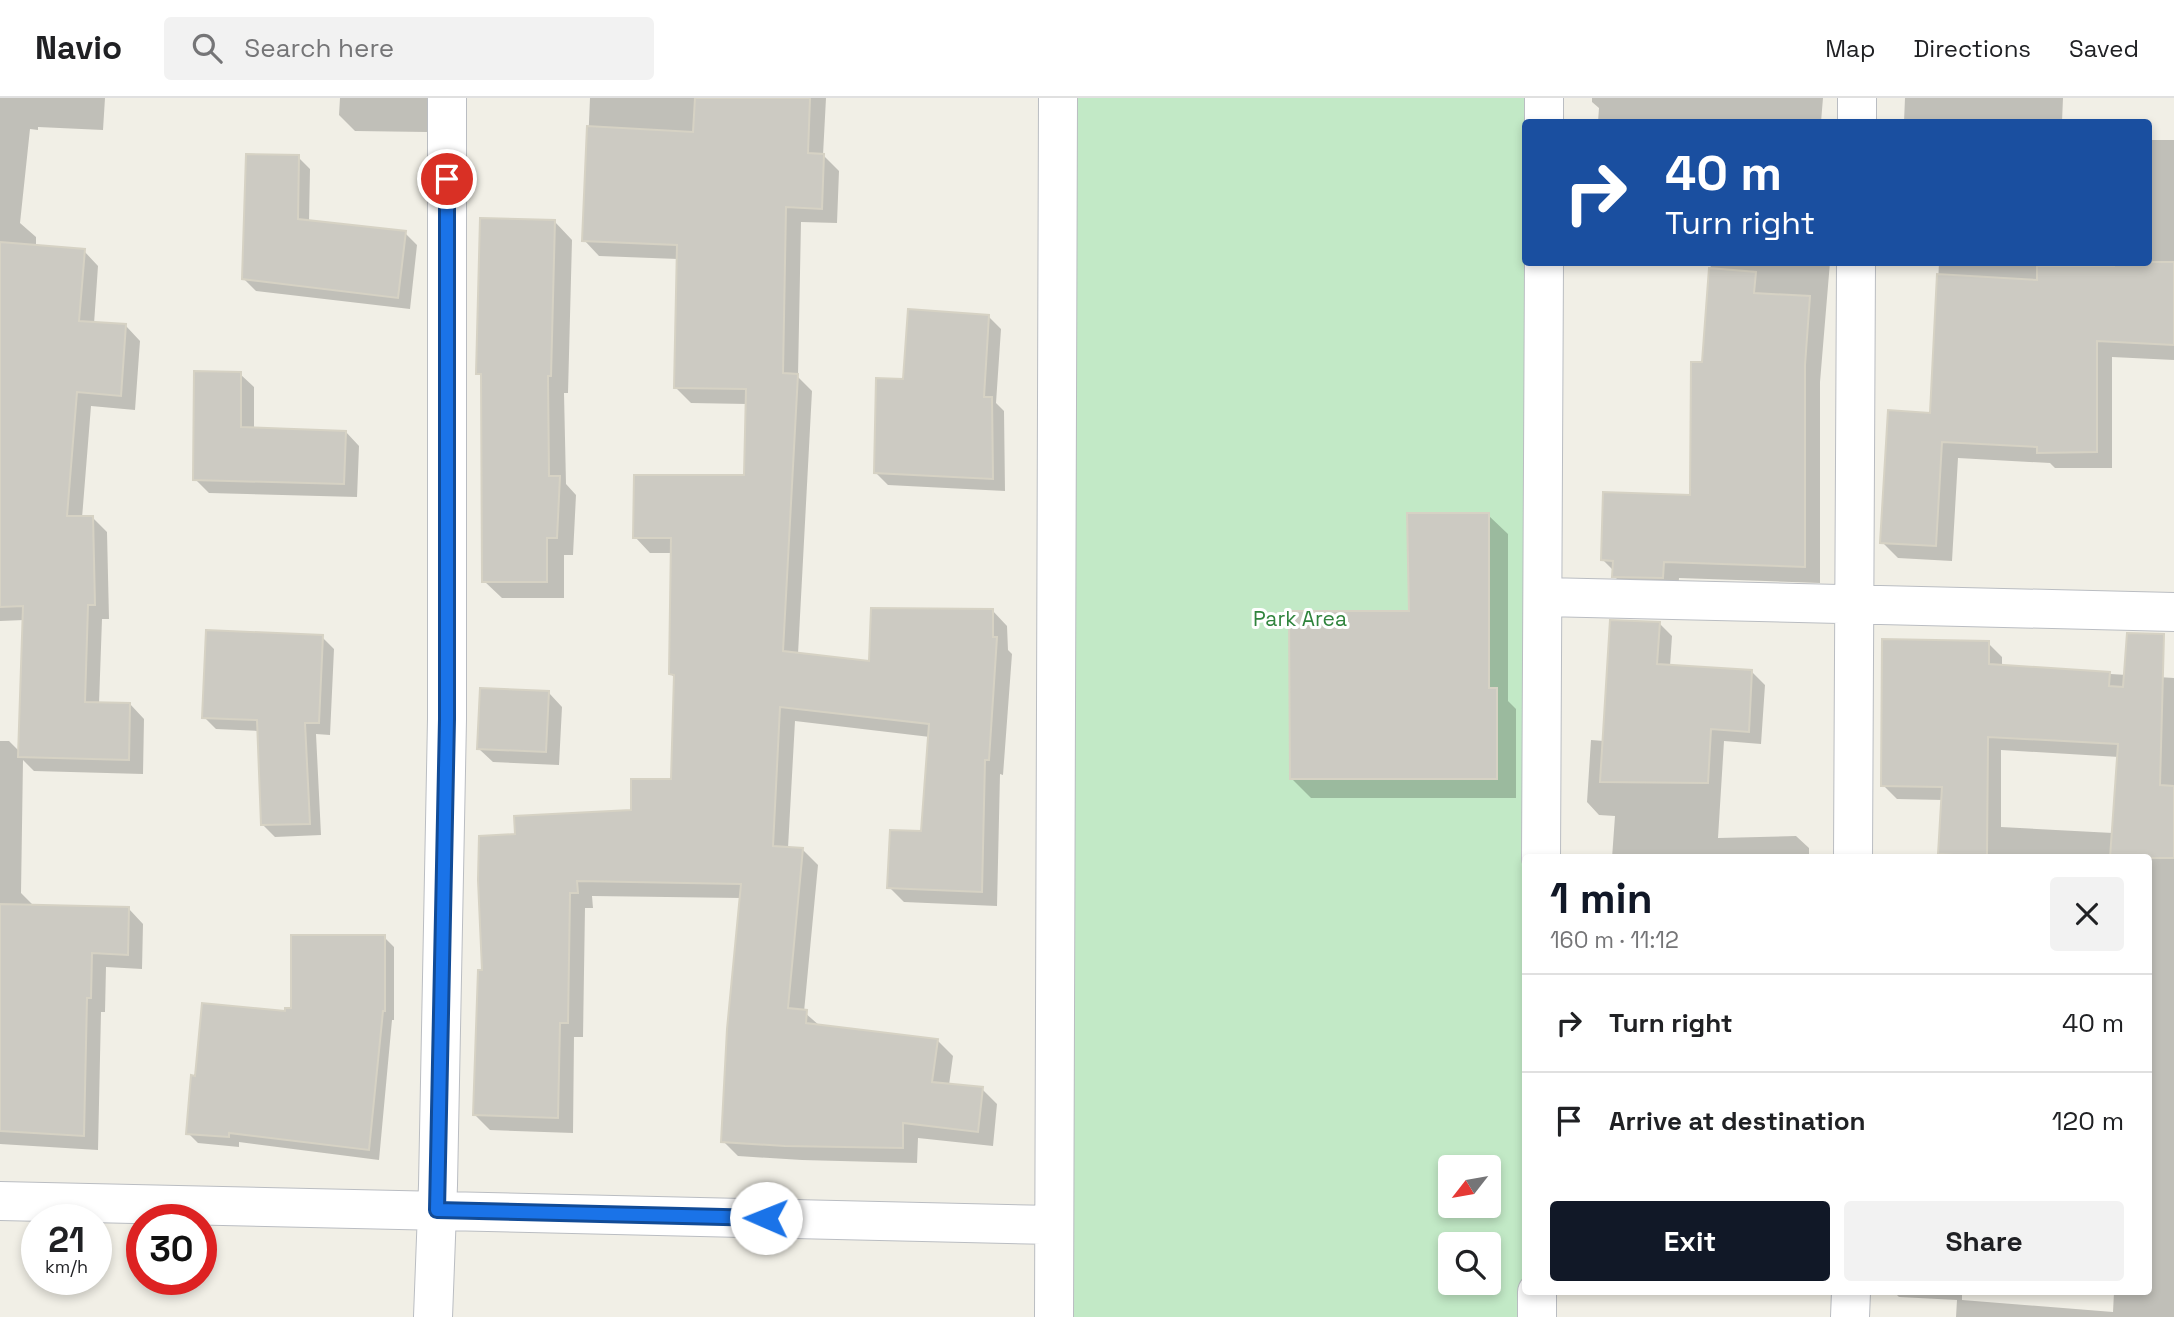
<!DOCTYPE html>
<meta charset="utf-8">
<style>
body{margin:0;font-family:"Space Grotesk",sans-serif;background:#f2f2f2;color:#202124;height:100vh;display:flex;flex-direction:column;font-size:26px;white-space:nowrap}
*{box-sizing:border-box;margin:0}
p{font-size:23px;color:#757577}
.icon{flex:none;width:38px;height:38px;fill:none;stroke:currentColor;stroke-width:2;stroke-linecap:round;stroke-linejoin:round}
.map{position:relative;flex:1;overflow:hidden}
.side{position:absolute;left:1522px;top:756px;width:630px;height:441px;display:flex;flex-direction:column;background:#fff;border-radius:7px;box-shadow:0 4px 10px #0003}
.side>*{flex:none}
.top-card{position:absolute;left:1522px;top:21px;width:630px;height:147px;border-radius:7px;box-shadow:0 4px 10px #0003;background:#1a4fa0;color:#fff;overflow:hidden}
.needle{width:46px;rotate:239deg}
.buttons{position:absolute;left:1438px;top:1057px;display:grid;gap:14px}
.buttons a{display:grid;place-items:center;width:63px;height:63px;border-radius:7px;background:#fff;box-shadow:0 4px 10px #0003;font-size:35px}
.speed{position:absolute;left:21px;top:1106px;display:flex;gap:14px;font-size:35px;font-weight:700;text-align:center}
.speed>*{display:grid;place-content:center;width:91px;height:91px;border-radius:50%;background:#fff;box-shadow:0 4px 10px #0003;line-height:1}
.speed small{font-size:18px;font-weight:400}
.speed .limit{border:10px solid #d22;background:#fff;color:#111}
.pin{position:absolute;display:grid;place-items:center;width:60px;height:60px;color:#fff;margin:-30px;border:4px solid #fff;border-radius:50%;box-shadow:0 2px 7px #0007}
.me{position:absolute;width:77px;margin:-38px;rotate:271deg;stroke-linejoin:round;filter:drop-shadow(0 0 5px #0008)}
.turn{display:flex;align-items:center;gap:24px;height:147px;padding:0 28px;font-size:32px}
.turn .icon{width:91px;height:91px;stroke-width:2.5}
.turn b{display:block;font-size:49px;line-height:60px}
.round{display:grid;place-items:center;flex:none;width:74px;height:74px;border-radius:7px;background:#f2f2f2}
.overview{display:flex;align-items:center;justify-content:space-between;height:119px;padding:0 28px}
h1{font-size:42px;font-weight:600;line-height:52px;color:#111827}
.cta{display:flex;gap:14px;margin-top:auto;padding:14px 28px}
.cta a{flex:1;height:80px;border-radius:7px;background:#111827;color:#fff;font-size:28px;font-weight:600;line-height:80px;text-align:center}
.cta a+a{background:#f2f2f2;color:#202124}
ul{padding:0;list-style:none}
li{display:flex;align-items:center;gap:21px;height:98px;padding:0 28px;border-top:2px solid #e0e0e0}
li div{flex:1}
li b{display:block;font-size:26px}
li em{font-style:normal}
header{display:flex;align-items:center;gap:42px;box-sizing:border-box;height:98px;padding:0 35px;background:#fff;border-bottom:2px solid #e0e0e0}
header strong{font-size:33px}
nav{display:flex;gap:38px;margin-inline-start:auto;font-size:24px}
.search{width:490px;height:63px;background:#f2f2f2;display:flex;align-items:center;gap:18px;box-sizing:border-box;padding:0 24px;border-radius:7px;color:#757577;font-size:26px}
.map>svg:first-child{display:block}
.green{fill:#c2e9c6;fill-rule:evenodd}
.shadow{fill:#0003;fill-rule:evenodd}
.building{fill:#cccac2;stroke:#d6d2c4;stroke-width:2}
.lines{fill:none;stroke-linecap:round;stroke-linejoin:round}
.minor-casing{stroke:#babdc2;stroke-width:40}
.minor{stroke:#fff;stroke-width:38}
.route-casing{stroke:#114b97;stroke-width:18}
.route{stroke:#1a73e8;stroke-width:12}
.labels{text-anchor:middle;dominant-baseline:central;stroke-width:6;stroke-linejoin:round;paint-order:stroke}
.park-label{font-size:21px;fill:#30843d;stroke:#fff}
</style>
<header>
<strong>Navio</strong>
<div class="search"><svg class="icon" aria-label="search" viewBox="0 0 24 24"><circle cx="10" cy="10" r="6"/><path d="M15 15l6 6"/></svg>Search here</div>
<nav><a>Map</a><a>Directions</a><a>Saved</a></nav>
</header>
<div class="map">
<svg width="2174" height="1219" viewBox="0 0 2174 1219">
<rect width="100%" height="100%" fill="#f1efe6"/>
<path class="green" d="M1058,0h486l-18,24v1170l11,25h-483zM1451,1069h38v39h-38zM1451,1146h38v39h-38z"/>
<path class="shadow" d="M0,0h105l-2,32 -65,-3v3l-8,-1 -10,94 16,14v10l48,4 14,15 -4,58 32,2 14,15 -5,69 -44,-4 -9,112 10,-1 15,15 2,87h-7l-3,85h31l14,15 -1,55 -109,-3 -11,-11 -2,133 14,14 94,2 14,15 -1,45 -36,-2 -1,45h-4l-3,138 -98,-6v-403h9l11,11 4,-132 -24,1z
M340,0h87v34l-72,-1 -16,-16z
M590,0h236l-3,57 16,16 -2,52 -36,-1 -3,155 14,14 -14,263 73,9 121,-53 15,16 1,24 4,4 -9,121 -3,-1 -3,132 -93,-4 -15,-15 34,-54 7,-96 -135,-16 -7,127 14,1 16,16 -14,147 16,14 117,14 16,16 -4,29 33,4 15,15 -4,42 -75,-8 -1,25 -115,-3 -64,-4 -15,-15 18,-243 -149,-2 1,12h-8l-2,129h-9l-1,96 -83,-3 -15,-15 9,-144 33,-135 116,-25 40,-30 2,-103 -4,-4 2,-121h-23l-15,-16 111,-60 1,-73 -56,-1 -16,-16 3,-128 -79,-3 -15,-16z
M1592,0h231l-2,24h-223l1,-14 -7,-6z
M1905,0h158l-1,24h-158z
M2149,42h25v220l-62,-3v111h-57l-5,-5 -92,-5 -6,103 -54,-3 -16,-16 50,-127 7,-153h210z
M298,59l12,12 -1,53 96,11 12,12 -7,64 -154,-18 -12,-12z
M555,124l17,18 -4,153h-4l2,91 10,11 -3,60h-9v43h-62l-18,-17 -1,-203 -5,-5z
M1711,164h119l-10,120v201l-141,-5 -1,15 -48,-1 -16,-16v-5l-12,-12 90,-62z
M989,219l12,12 -5,74 8,8 1,80 -117,-6 -12,-12 29,-92z
M240,276l14,13v42l92,3 13,14 -2,51 -148,-4 -14,-14z
M1488,417l20,19v167l8,8v89h-205l-19,-19 119,-167z
M1659,525l13,13 -2,30 82,6 13,13 -4,59 -37,-3 -6,97 78,-2 13,12v10h-197l3,-42 -16,-1 -12,-13 4,-62 13,1z
M322,539l12,12 -4,86 -14,-1 5,101 -46,2 -12,-12 -4,-94 -43,-2 -12,-12z
M1988,545l14,14v10l172,11v639h-218l1,-17 -58,-3 -5,-5h68v8l151,12 1,-20h35v-434h-209l3,-58 -46,-1 -14,-14zM2001,652l118,7 -6,76 -112,-6z
M549,595l13,14 -3,58 -66,-3 -14,-13z
M384,839l10,10v73h-2l-13,140 -140,-18v5l-41,-4 -10,-10 9,-55 89,-65 7,-3z"/>
<path class="building" d="M695,0h115l-2,55 16,1 -2,55 -36,-2 -3,166 15,1 -15,277 86,10 2,-53 122,1v28h4l-8,123h-4l-3,132 -95,-4 3,-58 31,1 8,-107 -149,-17 -7,139 30,2 -15,160 19,2 -1,13 132,16 -6,43 51,5 -5,45 -75,-9v25l-118,-2 -64,-4 6,-113 14,-145 -164,-3 1,12h-8l-2,130h-8l-2,95 -85,-3 5,-145h4l-4,-90 1,-44 36,-2 -1,-18 117,-6v-31h40l3,-104 -5,-1 2,-136h-38l1,-63h110l2,-86 -72,-1 3,-143 -95,-4 5,-115 106,6z
M246,56l53,1 -1,64 108,12 -8,67 -156,-19z
M480,120l75,2 -4,156h-3l1,100h11l-3,62h-10v44h-65l-1,-208h-5z
M0,144l85,7 -6,72 47,3 -5,72 -44,-4 -10,124h26l2,89h-7l-3,97 45,1 -1,57 -111,-3 5,-151 -23,1z
M2114,164h60v83l-77,-4v111l-60,1v-6l-95,-5 -6,104 -56,-3 8,-133 42,3 7,-139 100,6v-14h77z
M1709,170l47,4 -2,21 56,3 -5,69v202l-141,-5 -1,16 -51,-1 1,-16 -12,-1 2,-68 87,3 1,-133h11z
M908,211l81,6 -5,82h8l1,82 -119,-6 2,-95 27,1z
M194,273l47,1v55l105,4 -2,53 -151,-4z
M1407,415h82v175h8v91h-207l-1,-168h120z
M1610,522l50,2 -3,42 95,6 -3,62 -38,-3 -3,54 -108,-1z
M206,532l117,5 -4,88h-14l5,101 -49,1 -4,-105 -55,-2z
M2127,535l37,1 -4,151 14,1v72h-64l8,-114 -130,-7 -1,120 -49,-3 4,-67 -61,-1 1,-147 107,2v23l121,8 -1,14 14,1z
M480,590l69,3 -3,61 -69,-3z
M0,806l129,3 -1,48 -36,-2 -1,45h-4l-3,138 -84,-5z
M291,837h94v76h-2l-14,139 -140,-17v4l-43,-3 5,-59 4,1 7,-73 83,8v-3h6z"/>
<g class="lines">
<g class="minor-casing">
<path id="minor" d="M1544,24v-24
M1857,24v-24
M1544,499l630,15
M1541,760l3,-596
M1853,760l3,-596
M0,1103l1054,24
M433,1219l5,-132 9,-466v-621
M1054,1219l4,-1219
M1537,1219v-25
M1850,1219l1,-25"/>
</g>
<use href="#minor" class="minor"/>
</g>
<g class="lines">
<g class="route-casing">
<path id="route" d="M447,81v540l-10,491 329,8"/>
</g>
<use href="#route" class="route"/>
</g>
<g class="labels">
<g class="park-label">
<text x="1300" y="520">Park Area</text>
</g>
</g>
</svg>
<div class="buttons">
<a><svg class="needle" viewBox="-14 -14 28 28"><path d="M0-13l5 13h-10z" fill="#e53935"/><path d="M0 13l5-13h-10z" fill="#757577"/></svg></a>
<a><svg class="icon" aria-label="search" viewBox="0 0 24 24"><circle cx="10" cy="10" r="6"/><path d="M15 15l6 6"/></svg></a>
</div>
<div class="speed"><div>21<small>km/h</small></div><div class="limit">30</div></div>
<div class="pin" style="left:447px;top:81px;background:#d93025"><svg class="icon" aria-label="arrive" viewBox="0 0 24 24"><path d="M6 21V4h12l-3 4 3 4H6"/></svg></div>
<svg class="me" style="left:766px;top:1120px" viewBox="-20 -20 40 40"><circle r="19" fill="#fff"/><path d="M0-13L10 11 0 6-10 11z" fill="#1a73e8"/></svg>
<div class="top-card">
<div class="turn"><svg class="icon" aria-label="right" viewBox="0 0 24 24"><path d="M7 20v-9h11M14 6l5 5-5 5"/></svg><div><b>40 m</b>Turn right</div></div>
</div>
<section class="side">
<div class="overview"><div><h1>1 min</h1><p>160 m · 11:12</p></div><a class="round"><svg class="icon" aria-label="close" viewBox="0 0 24 24"><path d="M6 6l12 12M18 6L6 18"/></svg></a></div>
<ul>
<li><svg class="icon" aria-label="right" viewBox="0 0 24 24"><path d="M7 20v-9h11M14 6l5 5-5 5"/></svg><div><b>Turn right</b></div><em>40 m</em></li>
<li><svg class="icon" aria-label="arrive" viewBox="0 0 24 24"><path d="M6 21V4h12l-3 4 3 4H6"/></svg><div><b>Arrive at destination</b></div><em>120 m</em></li>
</ul>
<div class="cta"><a>Exit</a><a>Share</a></div>
</section>
</div>
